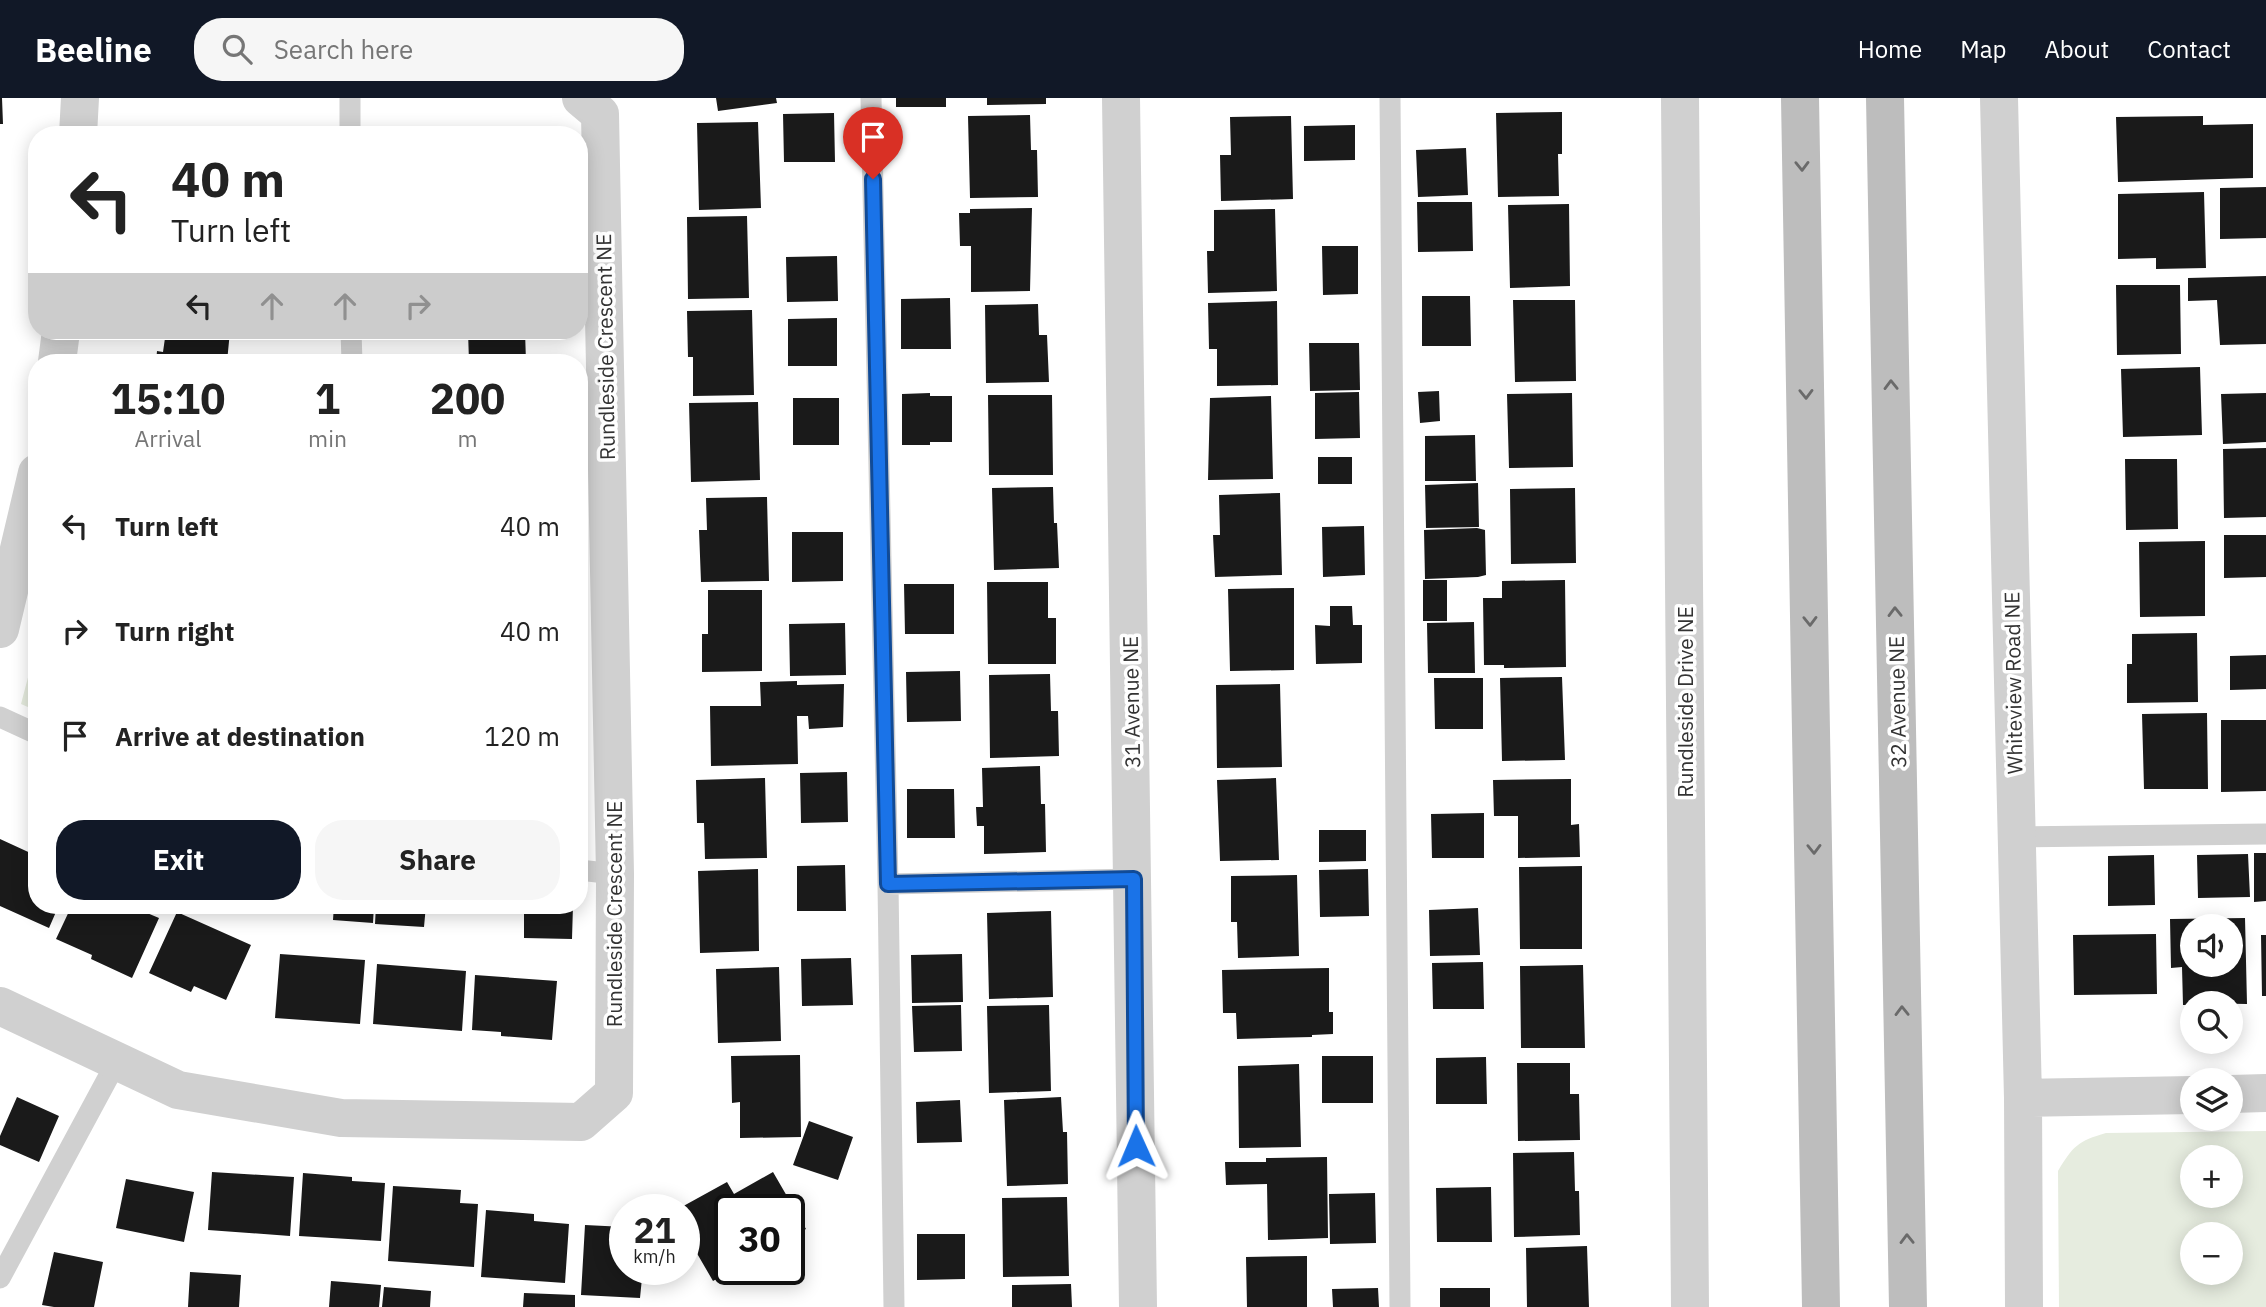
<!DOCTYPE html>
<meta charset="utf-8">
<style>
body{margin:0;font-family:"IBM Plex Sans",sans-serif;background:#f6f6f6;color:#222;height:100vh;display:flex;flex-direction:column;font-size:26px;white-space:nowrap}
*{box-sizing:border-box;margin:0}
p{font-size:23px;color:#767676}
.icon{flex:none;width:38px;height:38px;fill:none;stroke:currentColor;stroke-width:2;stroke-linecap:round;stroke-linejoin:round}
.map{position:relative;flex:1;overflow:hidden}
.side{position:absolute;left:28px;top:256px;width:560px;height:560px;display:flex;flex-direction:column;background:#fff;border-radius:28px;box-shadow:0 4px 18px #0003}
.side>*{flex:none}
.guide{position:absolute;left:28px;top:28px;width:560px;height:214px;border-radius:28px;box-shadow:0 4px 18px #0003;background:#fff;color:#222;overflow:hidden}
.controls{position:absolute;left:2180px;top:816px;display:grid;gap:14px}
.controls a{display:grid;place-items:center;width:63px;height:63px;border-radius:50%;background:#fff;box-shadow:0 4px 18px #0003;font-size:35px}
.speed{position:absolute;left:609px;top:1096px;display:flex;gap:14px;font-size:35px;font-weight:700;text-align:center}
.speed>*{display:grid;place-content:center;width:91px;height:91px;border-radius:50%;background:#fff;box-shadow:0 4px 18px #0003;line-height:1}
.speed small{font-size:18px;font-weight:400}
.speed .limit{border:4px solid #111;border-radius:10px;background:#fff;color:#111}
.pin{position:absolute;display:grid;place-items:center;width:60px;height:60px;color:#fff;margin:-72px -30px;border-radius:50% 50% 50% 0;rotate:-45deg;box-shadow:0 0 7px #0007}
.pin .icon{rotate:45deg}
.me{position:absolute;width:77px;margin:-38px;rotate:359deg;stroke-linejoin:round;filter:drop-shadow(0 0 5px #0008)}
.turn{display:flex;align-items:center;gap:24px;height:147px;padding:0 28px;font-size:32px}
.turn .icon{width:91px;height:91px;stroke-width:2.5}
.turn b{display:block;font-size:49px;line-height:60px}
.lanes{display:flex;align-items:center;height:66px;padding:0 28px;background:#0003;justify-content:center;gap:35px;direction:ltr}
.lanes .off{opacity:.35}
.eta{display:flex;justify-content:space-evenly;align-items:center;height:119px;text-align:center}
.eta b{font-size:42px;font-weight:700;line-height:49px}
.cta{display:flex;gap:14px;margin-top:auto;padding:14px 28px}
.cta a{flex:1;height:80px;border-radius:28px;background:#111827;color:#fff;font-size:28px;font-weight:700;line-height:80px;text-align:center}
.cta a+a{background:#f6f6f6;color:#222}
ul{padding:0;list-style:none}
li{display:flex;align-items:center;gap:21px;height:105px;padding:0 28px}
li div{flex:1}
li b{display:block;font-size:26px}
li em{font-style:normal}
header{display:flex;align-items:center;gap:42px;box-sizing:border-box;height:98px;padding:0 35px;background:#111827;color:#fff}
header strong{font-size:33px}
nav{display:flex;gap:38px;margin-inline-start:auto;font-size:24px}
.search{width:490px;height:63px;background:#f6f6f6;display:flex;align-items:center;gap:18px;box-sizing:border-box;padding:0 24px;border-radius:28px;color:#767676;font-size:26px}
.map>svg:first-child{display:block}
.green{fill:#e6ecdf;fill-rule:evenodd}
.building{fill:#1a1a1a;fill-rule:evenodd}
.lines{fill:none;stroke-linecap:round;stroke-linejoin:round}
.lane{stroke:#d0d0d0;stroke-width:21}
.street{stroke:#d0d0d0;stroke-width:38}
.secondary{stroke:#bdbdbd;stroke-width:38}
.oneway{stroke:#6a6a6a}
.route-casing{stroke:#114b97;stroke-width:18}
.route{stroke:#1a73e8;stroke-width:12}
.labels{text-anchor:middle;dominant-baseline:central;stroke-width:7;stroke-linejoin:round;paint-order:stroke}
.street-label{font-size:21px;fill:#333;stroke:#fff}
</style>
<header>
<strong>Beeline</strong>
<div class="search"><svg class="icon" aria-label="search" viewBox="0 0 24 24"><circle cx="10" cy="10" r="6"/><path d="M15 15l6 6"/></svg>Search here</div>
<nav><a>Home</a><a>Map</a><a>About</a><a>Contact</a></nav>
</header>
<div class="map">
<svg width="2266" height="1209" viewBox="0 0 2266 1209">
<rect width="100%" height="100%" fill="#fff"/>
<path class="green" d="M37,545v68l-16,-7z
M2266,1033v176h-207l-1,-136c15,-25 20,-30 48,-38zM2193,1059h38v38h-38zM2193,1136h38v38h-38z"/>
<path class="building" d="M0,0h2l1,26h-3z
M716,0h60l1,5 -59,8z
M896,0h50v9h-50z
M987,0h59v6l-59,1z
M1562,14v42h-4l1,42 -61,1 -2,-84z
M834,15l1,49h-51l-1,-48z
M1030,17l1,35h6l1,47 -68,1 -2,-82z
M1291,18l2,83 -72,2 -1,-46h11l-1,-38z
M2203,18v9l50,-1v54l-135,4 -2,-65z
M758,24l3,86 -62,2 -2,-87z
M1355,27v35l-51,1v-35z
M526,33v4h-59v-3z
M1466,50l2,47 -50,2 -2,-47z
M2266,89v51l-46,1v-51z
M2204,94l2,76 -50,1v-11l-38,1v-65z
M1417,104h55l1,49 -55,1z
M1569,106l1,82 -60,2 -2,-83z
M1032,110l-2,83 -59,1v-46h-11l-1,-33h11v-4z
M1275,111l2,82 -69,2 -1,-42h7v-41z
M747,118l2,82 -61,1 -1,-82z
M1322,148h36v48l-35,1z
M837,158l1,45 -51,1 -1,-45z
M2266,178v68l-46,1 -3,-45 -29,1v-23z
M2116,187h64l1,69 -64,1z
M1422,198h48l1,50h-49z
M950,200l1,51h-50v-50z
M1513,202h62l1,81 -61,1z
M1277,203l1,84 -61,1v-37h-8l-1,-46z
M1038,206l1,31h8l2,47 -63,1 -1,-78z
M752,212l2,85 -61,1v-39h-5l-1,-46z
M837,220v48h-49v-47z
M166,233h64l-3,31h-71l1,-11 6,1z
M468,233h57l1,31h-57z
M1309,245h50l1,47 -50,1z
M2200,269l2,68 -79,2 -2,-68z
M1439,293l1,30 -20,2 -2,-31z
M1359,294l1,46 -45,1v-46z
M930,295v3h22v46h-22v3h-28v-51z
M1572,295l1,74 -64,1 -2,-74z
M2266,295v49l-43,2 -2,-50z
M988,297h64l1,80h-64z
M1271,298l2,83 -65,1 2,-82z
M793,300h46v47h-46z
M758,304l2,78 -69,2 -2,-79z
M1475,337l1,46h-51v-45z
M2266,350v69l-42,1 -1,-69z
M1318,359h34v27h-34z
M2125,361h52l1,70 -52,1z
M1478,385l1,44 -53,1 -1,-43z
M1053,389l1,36h3l2,45 -65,2 -2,-82z
M1575,390l1,75 -65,1 -1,-75z
M1280,395l2,82 -67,2 -2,-42h7l-1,-40z
M767,399l2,84 -68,1 -2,-52h8l-1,-32z
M1364,428l1,49 -42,2 -1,-50z
M1477,430l8,2 1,45 -8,2 -53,2 -1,-49z
M792,434h51v49l-51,1z
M2224,437h42v42l-42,1z
M2205,443v75l-65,1 -1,-75z
M1423,482h24v41h-24z
M1565,482l1,87 -62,1v-3h-20l-1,-67h19v-17z
M987,484h61v36h8v46h-68z
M904,486h50v50h-49z
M1294,490v82l-64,1 -2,-82z
M708,492h54v81l-60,1v-38h6z
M1330,508h22l1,19h9v38l-46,1 -1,-39 15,1z
M1474,524l1,51h-47l-1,-50z
M845,525l1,52 -56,1 -1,-52z
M2197,535l1,69 -71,1v-39h5v-30z
M2266,557v34l-36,1v-34z
M960,573l1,50 -54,1 -1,-50z
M1050,576l1,37h7l1,45 -69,2 -1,-83z
M1562,579l3,83 -63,1 -2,-83z
M1434,580h49v51h-48z
M797,583v4l47,-1 -1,43 -34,2 -1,-13h-11l1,48 -87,2 -1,-60h51l-1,-24z
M1280,586l2,83 -65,1 -1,-83z
M2207,615l1,76h-64l-2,-75z
M2221,622h45v71l-45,1z
M1040,668l1,38h4l1,48 -62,2v-28h-7l-1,-19h7l-1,-39z
M847,674l1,50 -47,1 -1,-50z
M765,680l2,80 -62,1 -1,-36h-7l-1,-43z
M1276,680l3,82 -59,1 -3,-81z
M1571,681v46l8,-1 1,33 -62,1v-42h-24l-1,-36z
M907,691h47l1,49h-48z
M1484,715v45h-52l-1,-44z
M1319,732h47v31l-47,1z
M0,741l37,17v49h22l-10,23 -49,-22z
M2254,755h12v48l-12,1z
M2248,756l2,43 -52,1 -1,-43z
M2154,757l1,50 -47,1v-50z
M845,767l1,46h-49v-45z
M1582,768v83h-62l-1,-82z
M758,771l1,82 -59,2 -2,-82z
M1368,771l1,47 -49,1 -1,-47z
M1297,777l2,81 -61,2 -1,-36h-6v-46z
M72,807h56l31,13 -27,60 -41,-19 1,-4 -36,-16z
M334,807h40l-1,18 -40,-3z
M376,807h50l-2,22 -49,-3z
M524,807h49l-1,34 -48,-1z
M1478,810l2,47 -50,1 -1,-46z
M1051,813l2,86 -64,2 -2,-86z
M177,814l74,33 -25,55 -32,-14 -3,6 -42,-19z
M2245,820l2,86 -54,-1v2h-10l-1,-38 -11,1 -1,-49zM2193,828h38v38h-38z
M2156,836l1,60 -83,1 -1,-60z
M2261,837h5v61h-4z
M280,856l85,6 -5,64 -85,-6z
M962,856l1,48 -51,1 -1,-48z
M851,860l2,47 -51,1 -1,-47z
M1483,864l1,47h-51l-1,-46z
M377,866l89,7 -4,60 -89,-7z
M1583,867l2,83h-64l-1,-82z
M779,869l2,74 -63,2 -2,-74z
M1329,870v44h4v22l-21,1v2l-75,2 -1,-26h-13l-1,-43z
M475,877l82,6 -5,59 -51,-4v-4l-29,-2z
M961,907l1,46 -48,1 -2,-46z
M1049,907l2,86 -62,2 -2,-87z
M800,957l1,82 -61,1v-36l-8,1 -1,-47z
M1322,958h51v47h-51z
M1486,959l1,47h-51v-46z
M1517,965h53v31h9l1,46 -62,1z
M1299,966l2,83 -62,1 -1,-82z
M17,999l42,19 -20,46 -39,-17v-9z
M1061,999l2,35h4l1,52 -61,2 -3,-86z
M960,1002l2,42 -45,1 -1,-41z
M809,1023l44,16 -15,43 -45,-15z
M1574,1054l1,39h4l1,44 -66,2 -1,-84z
M1327,1059l1,81 -60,2 -1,-56 -41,1 -1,-23h41v-4z
M212,1074l82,5 -4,59 -82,-6z
M773,1074l33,57 -17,9v-29h-59v60h4l-21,12 -29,-50v-22h-6l49,-27 7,12z
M303,1075l49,4v4l33,2 -4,58 -82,-5z
M126,1081l68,13 -10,50 -68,-14z
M393,1088l68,4 -1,13 18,1 -4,63 -86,-6z
M1491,1089l1,55h-55l-1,-54z
M1375,1095l1,50 -46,1 -1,-50z
M1067,1099l2,79 -66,1 -1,-79z
M486,1112l48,4v7l35,3 -4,59 -84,-6z
M585,1127l40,2v42h40l-1,10 -22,-1 -2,20 -59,-3z
M917,1136h48v45l-48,1z
M1587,1148l2,61h-62l-1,-59z
M54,1154l49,10 -9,45h-40l-12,-2z
M1307,1158v51h-60l-1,-50z
M190,1174l51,3 -2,32h-51z
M331,1183l50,4 -2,22h-50z
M1071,1186l1,23h-60v-22z
M384,1189l47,4 -1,16h-48z
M1378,1190l1,19h-46l-1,-18z
M1440,1190h50v19h-50z
M524,1195l51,2v12h-52z"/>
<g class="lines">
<path class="lane" d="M350,0v37
M871,0l17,786 6,423
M1390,0l10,1209
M351,233l1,31
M0,619l37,17
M2017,739l249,-3
M579,772l36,4
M888,786l246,-5
M0,1180l117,-217"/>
<path class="street" d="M1121,0l17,1209
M1680,0l10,1209
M1999,0l24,1000 170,-3
M78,37l2,-37
M57,264l4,-31
M0,531l37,-156
M0,908l178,84 163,28 240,4 33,-29 1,-219 -15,-760 -19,-16
M2231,996l35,-1
M2023,1000l1,209"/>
<path class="secondary" d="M1800,0l21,1209
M1885,0l23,1209"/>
</g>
<defs><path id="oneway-chevron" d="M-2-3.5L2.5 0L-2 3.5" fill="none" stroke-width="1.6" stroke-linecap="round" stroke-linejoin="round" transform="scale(1.75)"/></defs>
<g class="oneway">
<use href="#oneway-chevron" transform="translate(1802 68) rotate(89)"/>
<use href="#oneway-chevron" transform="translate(1891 287) rotate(-91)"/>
<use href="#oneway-chevron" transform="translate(1806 296) rotate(89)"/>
<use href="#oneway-chevron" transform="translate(1895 514) rotate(-91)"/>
<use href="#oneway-chevron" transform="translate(1810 523) rotate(89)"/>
<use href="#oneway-chevron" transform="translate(1814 751) rotate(89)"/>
<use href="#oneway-chevron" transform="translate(1902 913) rotate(-91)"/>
<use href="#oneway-chevron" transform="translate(1907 1141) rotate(-91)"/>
</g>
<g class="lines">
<g class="route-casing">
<path id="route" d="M873,81l15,705 246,-5 2,267"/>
</g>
<use href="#route" class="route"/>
</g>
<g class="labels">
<g class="street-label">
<text transform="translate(605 249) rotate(-91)">Rundleside Crescent NE</text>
<text transform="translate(2013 585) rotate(-91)">Whiteview Road NE</text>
<text transform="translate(1131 604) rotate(-91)">31 Avenue NE</text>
<text transform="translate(1685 604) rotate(-90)">Rundleside Drive NE</text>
<text transform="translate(1897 604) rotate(-91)">32 Avenue NE</text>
<text transform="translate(614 816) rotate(-90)">Rundleside Crescent NE</text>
</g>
</g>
</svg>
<div class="controls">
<a><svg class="icon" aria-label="sound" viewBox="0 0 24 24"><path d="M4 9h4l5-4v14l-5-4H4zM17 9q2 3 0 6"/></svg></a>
<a><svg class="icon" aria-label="search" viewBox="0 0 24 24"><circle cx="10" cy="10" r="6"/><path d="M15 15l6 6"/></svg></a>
<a><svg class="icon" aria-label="layers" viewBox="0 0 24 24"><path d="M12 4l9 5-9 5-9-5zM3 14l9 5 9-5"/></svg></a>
<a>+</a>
<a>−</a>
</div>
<div class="speed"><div>21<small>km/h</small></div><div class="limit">30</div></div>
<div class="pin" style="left:873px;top:81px;background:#d93025"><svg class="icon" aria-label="arrive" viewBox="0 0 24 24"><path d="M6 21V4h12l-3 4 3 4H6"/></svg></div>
<svg class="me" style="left:1136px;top:1048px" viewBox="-20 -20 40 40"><path d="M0-17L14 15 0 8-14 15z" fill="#1a73e8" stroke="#fff" stroke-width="4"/></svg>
<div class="guide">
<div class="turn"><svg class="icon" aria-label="left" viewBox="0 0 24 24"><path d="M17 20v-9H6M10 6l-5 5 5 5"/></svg><div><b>40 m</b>Turn left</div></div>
<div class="lanes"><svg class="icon" aria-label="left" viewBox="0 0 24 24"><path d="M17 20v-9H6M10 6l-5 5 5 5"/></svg><svg class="icon off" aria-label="ahead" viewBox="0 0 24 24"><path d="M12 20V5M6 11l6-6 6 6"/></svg><svg class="icon off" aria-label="ahead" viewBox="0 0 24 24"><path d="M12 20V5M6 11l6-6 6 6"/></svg><svg class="icon off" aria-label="right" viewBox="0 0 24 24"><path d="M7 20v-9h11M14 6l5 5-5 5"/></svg></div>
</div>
<section class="side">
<div class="eta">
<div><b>15:10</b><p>Arrival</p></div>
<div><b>1</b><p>min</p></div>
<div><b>200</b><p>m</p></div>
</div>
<ul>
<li><svg class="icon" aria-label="left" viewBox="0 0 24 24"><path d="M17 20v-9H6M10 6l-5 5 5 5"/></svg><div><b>Turn left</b></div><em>40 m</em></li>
<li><svg class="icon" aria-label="right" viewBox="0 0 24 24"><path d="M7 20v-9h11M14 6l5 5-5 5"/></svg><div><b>Turn right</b></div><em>40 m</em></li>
<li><svg class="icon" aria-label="arrive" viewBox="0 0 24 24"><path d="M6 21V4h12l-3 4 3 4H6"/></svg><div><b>Arrive at destination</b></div><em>120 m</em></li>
</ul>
<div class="cta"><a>Exit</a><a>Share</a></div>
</section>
</div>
